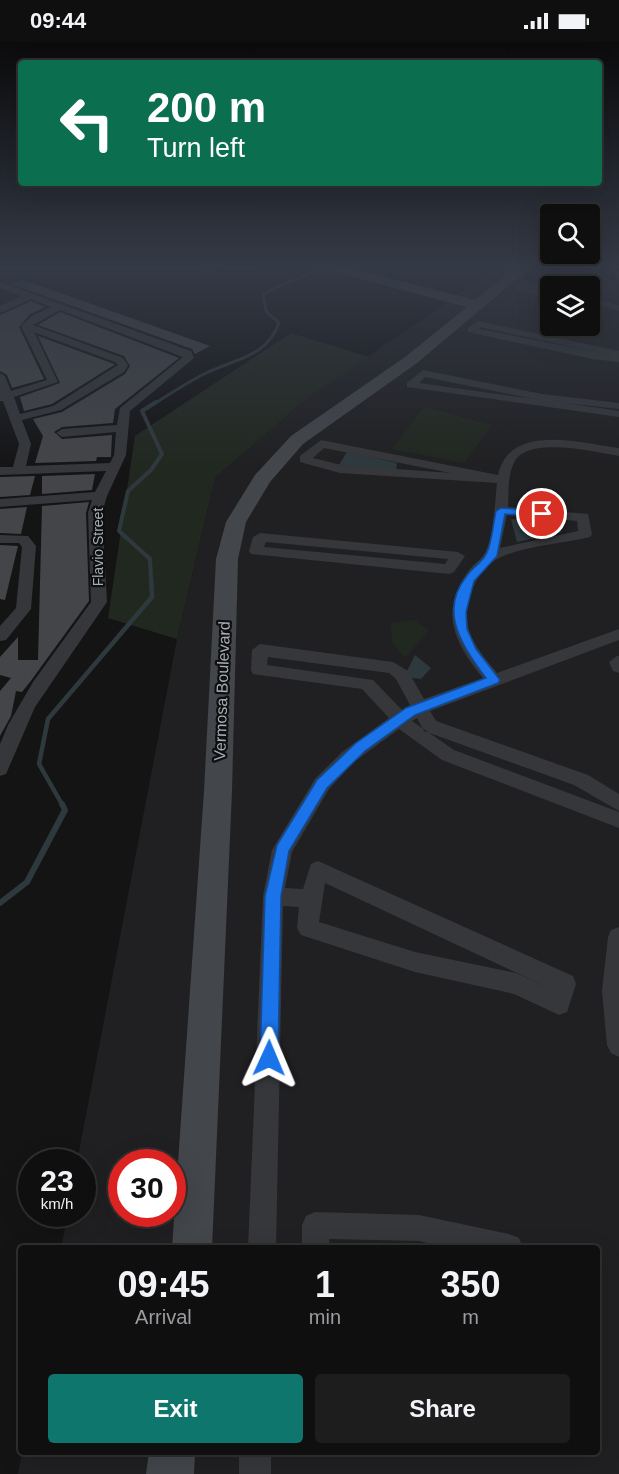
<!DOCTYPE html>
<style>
body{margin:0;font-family:Arial,sans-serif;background:#1d1d1e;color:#f1f3f6;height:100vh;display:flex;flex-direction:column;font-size:22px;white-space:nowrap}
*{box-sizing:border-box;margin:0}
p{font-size:20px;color:#9b9c9f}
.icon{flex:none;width:33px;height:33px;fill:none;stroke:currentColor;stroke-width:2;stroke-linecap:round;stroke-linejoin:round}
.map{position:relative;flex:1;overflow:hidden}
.drawer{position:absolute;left:18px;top:1203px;width:582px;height:210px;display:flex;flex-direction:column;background:#0f0f10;border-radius:6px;box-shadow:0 6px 24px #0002,0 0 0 2px #2f2f30}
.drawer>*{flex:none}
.guide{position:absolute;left:18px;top:18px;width:584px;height:126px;border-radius:6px;box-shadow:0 6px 24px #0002,0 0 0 2px #2f2f30;background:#0b6e4f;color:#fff;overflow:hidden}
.tools{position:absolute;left:540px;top:162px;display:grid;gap:12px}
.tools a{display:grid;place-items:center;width:60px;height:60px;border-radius:6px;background:#0f0f10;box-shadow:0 6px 24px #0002,0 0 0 2px #2f2f30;font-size:30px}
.speed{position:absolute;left:18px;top:1107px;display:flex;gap:12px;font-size:30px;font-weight:700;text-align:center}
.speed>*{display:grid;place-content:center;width:78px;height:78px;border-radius:50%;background:#0f0f10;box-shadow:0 6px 24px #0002,0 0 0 2px #2f2f30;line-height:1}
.speed small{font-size:15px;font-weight:400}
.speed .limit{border:9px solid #d22;background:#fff;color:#111}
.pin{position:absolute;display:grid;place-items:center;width:51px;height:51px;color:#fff;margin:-26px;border:3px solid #fff;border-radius:50%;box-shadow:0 2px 6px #0007}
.me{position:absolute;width:66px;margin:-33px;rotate:1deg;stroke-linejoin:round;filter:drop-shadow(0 0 4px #0008)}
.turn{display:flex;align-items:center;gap:21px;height:126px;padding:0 30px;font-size:27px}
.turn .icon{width:78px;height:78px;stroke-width:2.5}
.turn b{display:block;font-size:42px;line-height:51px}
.eta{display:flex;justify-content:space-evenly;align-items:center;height:102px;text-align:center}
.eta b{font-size:36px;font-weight:600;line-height:42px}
.action{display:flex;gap:12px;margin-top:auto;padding:12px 30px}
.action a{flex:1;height:69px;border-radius:6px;background:#0f766e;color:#fff;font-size:24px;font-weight:600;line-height:69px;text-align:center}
.action a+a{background:#1d1d1e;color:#f1f3f6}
.status{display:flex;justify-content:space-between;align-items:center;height:42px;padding:0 30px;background:#0f0f10;direction:ltr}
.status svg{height:16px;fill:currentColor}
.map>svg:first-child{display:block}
.built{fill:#202022;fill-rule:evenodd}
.green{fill:#212820}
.water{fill:#2e393d}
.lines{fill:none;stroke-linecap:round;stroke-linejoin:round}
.stream-far3{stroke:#2e393d;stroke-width:3}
.stream-far2{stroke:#2e393d;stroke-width:4}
.stream-far1{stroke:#2e393d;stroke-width:4.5}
.stream{stroke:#2e393d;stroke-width:6}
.building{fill:#434548}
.street{fill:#35373a;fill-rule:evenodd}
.secondary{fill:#43464a;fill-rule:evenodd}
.route{fill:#1a73e8;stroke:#114b97;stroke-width:1.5}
.labels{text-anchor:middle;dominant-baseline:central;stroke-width:4.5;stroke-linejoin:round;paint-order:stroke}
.far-street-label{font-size:14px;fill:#a6aeb5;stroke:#0f0f10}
.street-label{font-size:16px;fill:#a6aeb5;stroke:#0f0f10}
</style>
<div class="status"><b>09:44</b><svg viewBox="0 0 49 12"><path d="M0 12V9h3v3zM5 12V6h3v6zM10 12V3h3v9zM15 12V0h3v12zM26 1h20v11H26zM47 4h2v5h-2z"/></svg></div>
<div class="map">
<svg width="619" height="1432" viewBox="0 0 619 1432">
<rect width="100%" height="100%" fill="#141415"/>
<path class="built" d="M498,225h121v1207h-601l4,-22h575v-204h-536l7,-34h14v-52h-5l100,-523 38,-161 90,-78zM550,244h40v40h-40zM122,1120h50v52h-50z"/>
<path class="green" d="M291,291l78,24 -64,43 -90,78 -38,161 -69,-21 27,-182z
M424,365l68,18 -28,38 -72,-14z
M414,578l15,11 -24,27 -13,-15 -1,-20z"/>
<path class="water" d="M347,410l50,11 -1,9 -59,-4z
M511,477l46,3 5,10 -45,10z
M415,613l16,13 -10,11 -17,-2z"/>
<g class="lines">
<path class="stream-far3" d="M154,362c17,-11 34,-22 52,-31 29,-14 61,-16 73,-50l-13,-12 -3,-16c19,-13 42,-18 64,-28"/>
<path class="stream-far2" d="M151,537l-1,-20 -31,-28 9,-40 23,-21 11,-16 -20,-43 14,-9"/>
<path class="stream-far1" d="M63,764l-24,-42 9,-45 104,-122 -1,-19"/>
<path class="stream" d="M0,861l27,-21 38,-72 -3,-6"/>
</g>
<path class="building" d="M23,238l46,16 141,50 -15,8 -3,-5 -180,-65z
M31,259l14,6 -15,7 -11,13 25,52 -32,9 -5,-13 -7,-4v-56z
M60,270l119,46 -64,51 -2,14 -51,4 -8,5 8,7 50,-4 -1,22h-14l-1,4 -61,2 8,-27 -10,-17 29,-7 63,-38 5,-8 -6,-10 -86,-31z
M38,294l76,28v1l-62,39 -28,7 -4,-14 40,-14z
M95,432l-3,16 -50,4v-18z
M35,434l-5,19 -30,2v-20z
M89,460l-3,11 3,88 -59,81 -8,10 -6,-1 -5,25 -11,20v-45l11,-13 -11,-3v-18l18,-20v23h20l4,-154z
M27,465l-6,27 -21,-1v-24z
M0,503l18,1 -13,54 -5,-1z"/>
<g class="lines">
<path class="street" d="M196,225h12l18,8 -7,2z
M592,225h12l15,5v6z
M526,238l25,6 -1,6 -23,-5 23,6v6l-33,-9v-4z
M0,240l191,69 3,7 -64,53 -4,44 -19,41 -5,17 5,89 -72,105 -29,67 -6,2v-32l8,-19 25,-43 58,-80 -3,-89 4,-13 -92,7v-8l95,-7 11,-21 -106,4v-8h13l6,-23 -16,-43h-3v-28l5,3 6,15 36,-11 -26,-54 11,-10 19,-9 -20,-8 -31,14v-7l22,-10 -22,-8zM60,268l123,47 -63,51 -3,17 -55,4 -6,4 6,4 54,-5 -2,23 -4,8 -84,3 5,-22 -9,-24 39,-10 63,-38 4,-7 -5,-7 -90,-33zM34,290l81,30 3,3 -65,41 -33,8 -6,-17 44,-15z
M590,255l29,8v6l-29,-8z
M478,279l141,30v11l-27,-3 -124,-27v-4zM480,285l127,27 -128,-25z
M423,328l119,24 77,9v6l-53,-6 53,8v6l-212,-30v-4zM425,335l109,22 -115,-16z
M321,398l177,35c12,-53 82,-32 121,-27v8c-23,-4 -90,-20 -104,5 -8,13 -6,32 -7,46l80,7 4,20 -2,3c-29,7 -63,8 -91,21 -24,12 -37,47 -30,72 5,17 18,30 28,43l122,-44v11l-189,71 6,10 152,54 31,19v17l-45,-26 -150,-54 -7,-13 -5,3 42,29 165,62v16l-177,-68 -43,-31 -45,33 -25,27 -37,63 -7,36 18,1 8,-25 7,-3 255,115 3,8 -9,28 -8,3 -45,-21 -99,-22 -114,-37 -4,-7 2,-21 -16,-1 -7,342h-28l15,-352 9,-46 43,-71 27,-27 47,-34 -27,-29 -109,-15 -2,-4 1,-20 8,-6 133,18 15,9 16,28 59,-21c-29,-36 -45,-67 -13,-109 4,-5 9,-8 13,-13 11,-14 12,-56 14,-73l-157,-10 -40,-11v-6zM324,406l127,25 -110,-8 -28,-7zM507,473l70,6 1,10 -78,17zM268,615l121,16 7,6 14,26 -8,5 -29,-30 -106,-15zM325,841l226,106 -35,-16 -101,-21 -96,-30z
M260,491l198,19 7,4 -11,16 -5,2 -198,-20 -2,-3 4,-14zM266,500l182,17 -3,5 -181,-17z
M0,493l28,1 8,10 -5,63 -25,31 -6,1v-15l16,-18 6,-61 -3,-4h-19z
M617,614h2v17l-6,-2 -4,-9z
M619,885v130l-8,-4 -4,-8 -5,-54 6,-54 3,-7z
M315,1170l104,3 90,19 10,4 4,10h-75l-29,-7 -90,-2 1,9h-28v-23l4,-9z
M239,1410h32v22h-32z"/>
<path class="secondary" d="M324,225h22l129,33 41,-33h15l-114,96 -114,81 -33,38 -24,40 -8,37 -6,232 -20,457h-40l32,-457 12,-232 10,-37 29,-47 36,-39 114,-79 62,-50 -141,-37z
M149,1410h46l-1,22h-48z"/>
</g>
<linearGradient id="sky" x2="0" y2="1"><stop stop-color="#0b0b0c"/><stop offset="0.53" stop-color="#343a46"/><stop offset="1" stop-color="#343a46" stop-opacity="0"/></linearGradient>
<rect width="619" height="425" fill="url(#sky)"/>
<path class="route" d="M501,466l41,3 5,3 -5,3 -37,-3 -8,42 -23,25 -8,31 1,17 9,20 24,31 -2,3 -83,32 -50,36 -38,37 -38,63 -8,45 -3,162 -3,7 -6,2 -6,-2 -3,-7 5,-162 12,-51 40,-65 39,-37 50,-35 80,-30c-22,-29 -48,-66 -20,-101 5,-8 14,-13 19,-21 7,-10 8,-32 11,-45z"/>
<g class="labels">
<g class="far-street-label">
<text transform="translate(98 505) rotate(-90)">Flavio Street</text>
</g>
<g class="street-label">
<text transform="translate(222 649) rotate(-88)">Vermosa Boulevard</text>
</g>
</g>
</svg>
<div class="tools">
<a><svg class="icon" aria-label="search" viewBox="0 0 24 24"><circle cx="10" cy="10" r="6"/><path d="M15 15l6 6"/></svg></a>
<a><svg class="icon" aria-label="layers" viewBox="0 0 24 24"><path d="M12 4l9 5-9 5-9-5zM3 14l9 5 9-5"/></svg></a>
</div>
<div class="speed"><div>23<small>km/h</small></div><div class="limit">30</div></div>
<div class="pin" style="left:542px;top:472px;background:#d93025"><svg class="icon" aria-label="arrive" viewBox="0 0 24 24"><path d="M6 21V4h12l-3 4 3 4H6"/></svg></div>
<svg class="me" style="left:269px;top:1016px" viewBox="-20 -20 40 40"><path d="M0-17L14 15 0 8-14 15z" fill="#1a73e8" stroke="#fff" stroke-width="4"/></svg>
<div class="guide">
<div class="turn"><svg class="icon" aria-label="left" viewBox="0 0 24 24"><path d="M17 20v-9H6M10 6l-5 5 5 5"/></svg><div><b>200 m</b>Turn left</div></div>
</div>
<section class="drawer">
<div class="eta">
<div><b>09:45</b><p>Arrival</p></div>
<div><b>1</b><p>min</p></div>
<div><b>350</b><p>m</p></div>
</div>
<div class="action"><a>Exit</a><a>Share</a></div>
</section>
</div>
